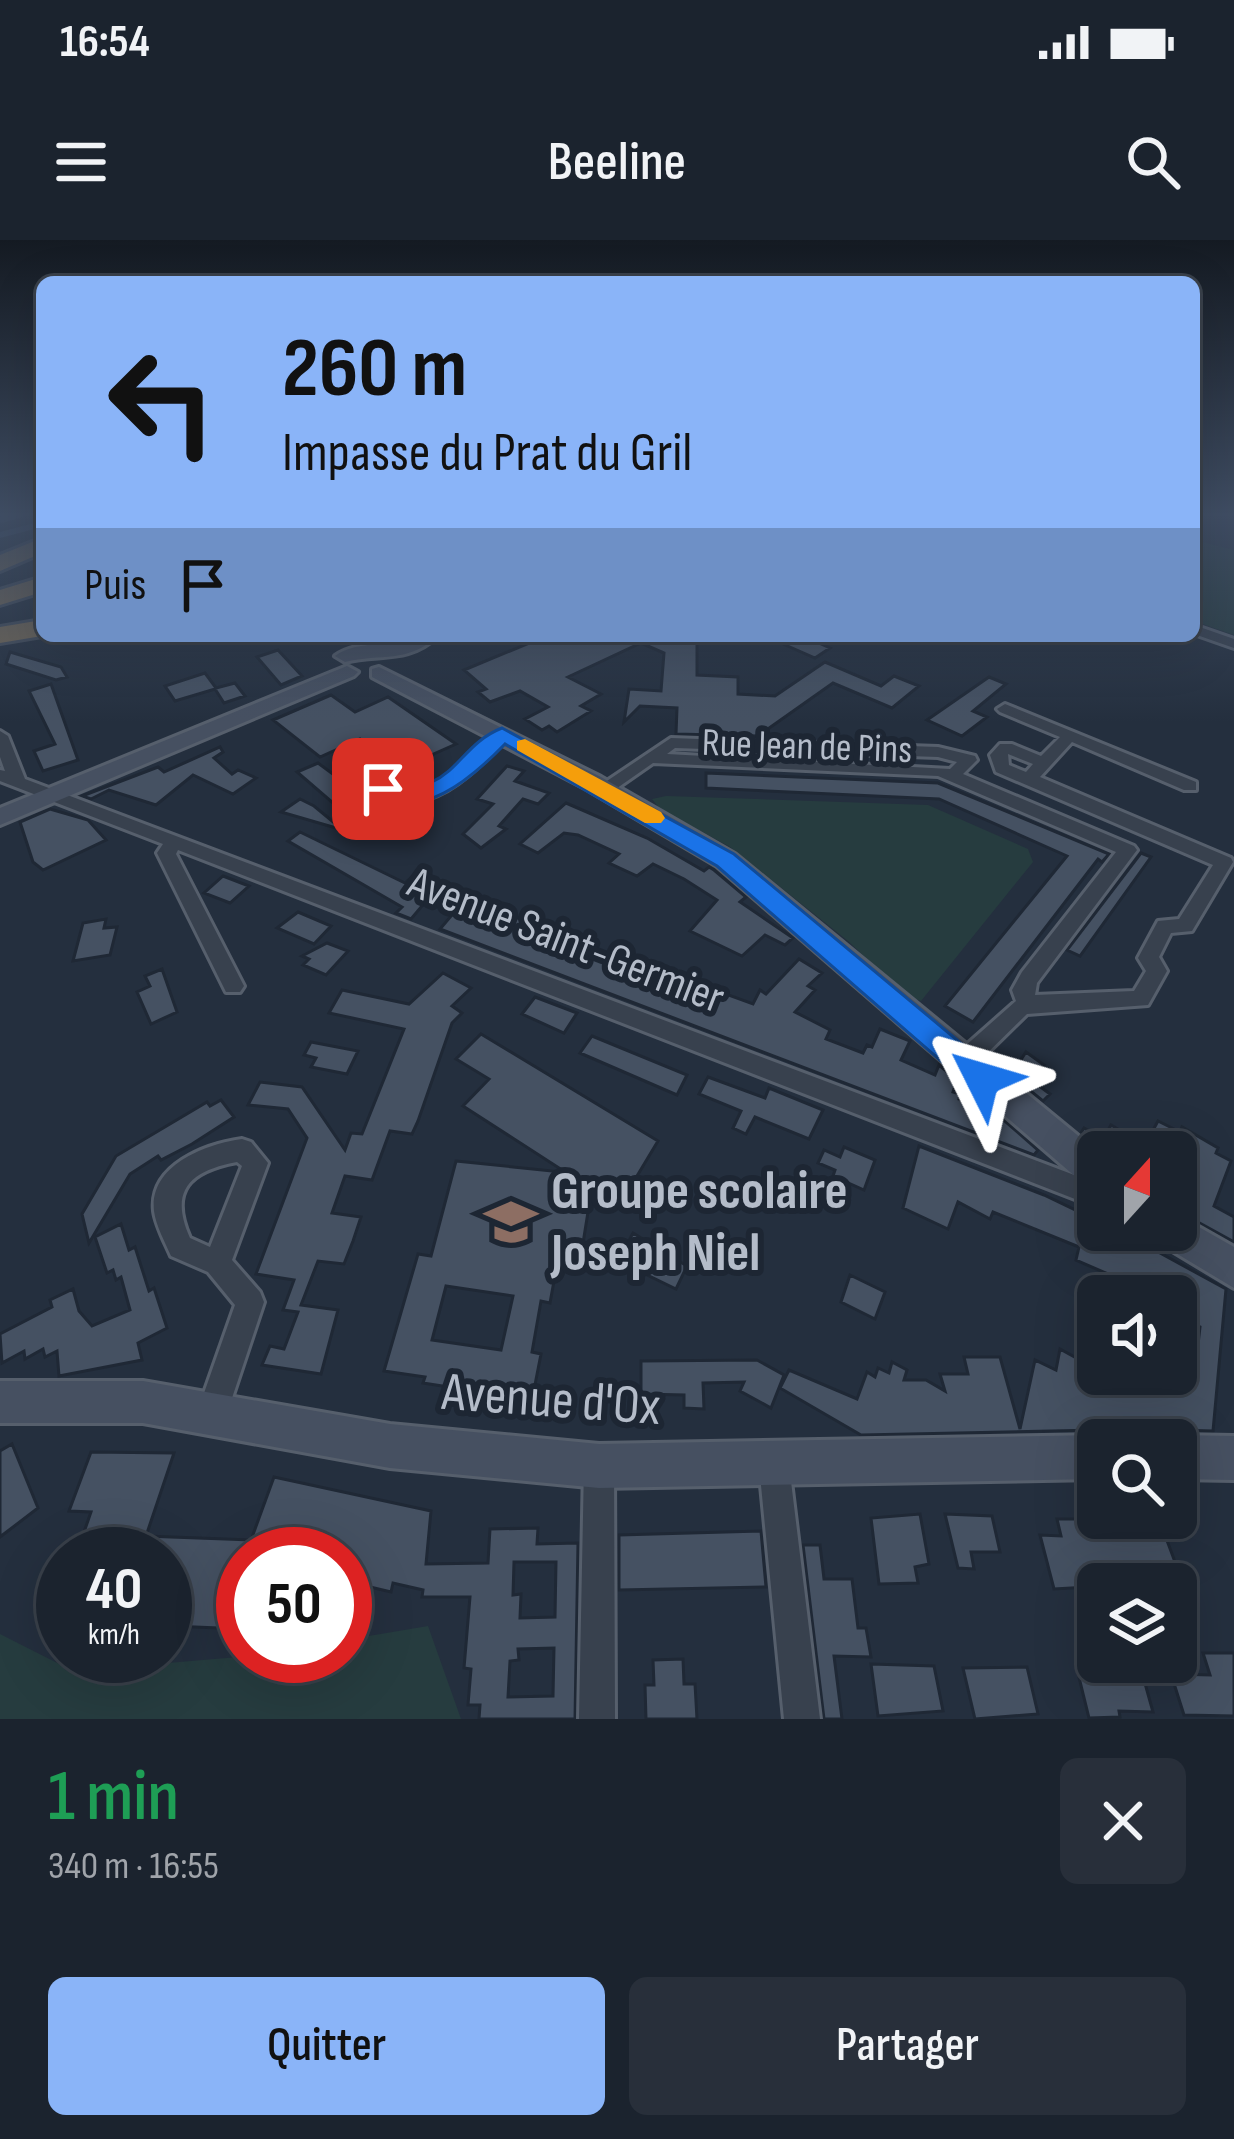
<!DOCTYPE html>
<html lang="fr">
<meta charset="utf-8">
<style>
body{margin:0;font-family:"Sofia Sans Condensed",sans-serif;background:#282f3a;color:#f1f3f6;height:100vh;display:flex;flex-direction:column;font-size:45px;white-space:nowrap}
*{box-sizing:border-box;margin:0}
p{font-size:39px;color:#a0a4aa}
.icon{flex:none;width:66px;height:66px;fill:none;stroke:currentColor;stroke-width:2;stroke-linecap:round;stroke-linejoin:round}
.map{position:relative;height:1479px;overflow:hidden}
.details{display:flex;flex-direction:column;background:#1b232e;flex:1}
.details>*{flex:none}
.banner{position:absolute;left:36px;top:36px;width:1164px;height:366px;border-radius:18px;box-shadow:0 12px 48px #0002,0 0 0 3px #39404a;background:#8ab4f8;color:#111;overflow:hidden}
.needle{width:78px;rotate:21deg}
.fabs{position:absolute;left:1077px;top:891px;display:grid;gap:24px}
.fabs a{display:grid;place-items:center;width:120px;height:120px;border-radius:18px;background:#1b232e;box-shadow:0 12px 48px #0002,0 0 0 3px #39404a;font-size:60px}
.speed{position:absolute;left:36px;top:1287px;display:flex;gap:24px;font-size:60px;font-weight:700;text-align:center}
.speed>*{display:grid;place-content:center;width:156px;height:156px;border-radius:50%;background:#1b232e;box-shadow:0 12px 48px #0002,0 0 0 3px #39404a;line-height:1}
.speed small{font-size:30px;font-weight:400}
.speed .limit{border:18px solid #d22;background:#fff;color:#111}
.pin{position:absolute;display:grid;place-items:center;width:102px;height:102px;color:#fff;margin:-51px;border-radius:24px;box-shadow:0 6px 18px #0006}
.me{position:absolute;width:132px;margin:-66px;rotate:310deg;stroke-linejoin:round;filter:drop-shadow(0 0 9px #0008)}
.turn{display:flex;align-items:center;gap:42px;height:252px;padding:0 48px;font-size:54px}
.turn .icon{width:156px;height:156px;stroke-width:2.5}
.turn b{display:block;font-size:84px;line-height:102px}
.then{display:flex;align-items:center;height:114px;padding:0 48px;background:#0003;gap:24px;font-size:45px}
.round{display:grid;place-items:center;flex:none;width:126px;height:126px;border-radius:18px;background:#282f3a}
.headline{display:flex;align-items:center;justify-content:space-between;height:204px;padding:0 48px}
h1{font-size:72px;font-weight:600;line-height:90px;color:#1e9e55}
.cta{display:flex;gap:24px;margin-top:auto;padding:24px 48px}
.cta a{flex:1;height:138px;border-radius:18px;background:#8ab4f8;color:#111;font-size:48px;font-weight:600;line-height:138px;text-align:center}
.cta a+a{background:#282f3a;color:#f1f3f6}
.status{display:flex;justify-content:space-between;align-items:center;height:84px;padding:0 60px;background:#1b232e;direction:ltr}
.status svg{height:33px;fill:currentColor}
header{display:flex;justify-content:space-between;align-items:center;height:156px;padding:0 48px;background:#1b232e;font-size:54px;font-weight:600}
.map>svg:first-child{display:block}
.green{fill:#263c3f}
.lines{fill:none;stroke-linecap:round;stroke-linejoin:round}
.canal{fill:#394c67;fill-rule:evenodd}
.building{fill:#455162;stroke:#1f2835;stroke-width:3;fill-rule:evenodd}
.street-casing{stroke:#565f6c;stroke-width:6}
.secondary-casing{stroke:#565f6c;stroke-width:6}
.highway-casing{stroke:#434c59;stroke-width:6}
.street{fill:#38414e;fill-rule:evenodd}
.secondary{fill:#465061;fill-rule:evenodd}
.highway{fill:#746855;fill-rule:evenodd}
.route{fill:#1a73e8;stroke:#114b97;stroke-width:3}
.slow{fill:#f59e0b}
.labels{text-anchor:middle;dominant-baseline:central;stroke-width:12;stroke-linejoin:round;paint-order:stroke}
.far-street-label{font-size:39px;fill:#b4bcc9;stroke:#1d2633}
.street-label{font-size:45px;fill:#b4bcc9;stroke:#1d2633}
.near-poi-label{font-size:54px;font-weight:bold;fill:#b4bcc9;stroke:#1d2633;text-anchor:start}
.near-street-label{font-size:54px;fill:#b4bcc9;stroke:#1d2633}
</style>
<div class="status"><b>16:54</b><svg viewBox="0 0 49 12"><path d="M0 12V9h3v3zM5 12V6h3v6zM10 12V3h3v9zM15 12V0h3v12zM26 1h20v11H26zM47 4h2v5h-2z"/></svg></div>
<header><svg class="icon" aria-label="menu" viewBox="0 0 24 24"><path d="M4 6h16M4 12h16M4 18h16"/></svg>Beeline<svg class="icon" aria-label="search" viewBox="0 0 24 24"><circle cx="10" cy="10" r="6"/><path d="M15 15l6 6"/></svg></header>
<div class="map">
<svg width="1234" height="1479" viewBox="0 0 1234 1479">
<rect width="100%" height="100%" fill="#242f3e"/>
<path class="green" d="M1194,300l40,10v85l-40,-14z
M666,556l262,9 100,44 5,13 -112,139 -16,-6 -57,-54 -118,-94 -70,-38 -8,-10z
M428,1386l33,93h-461v-85l73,37 177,-15h95v-16z"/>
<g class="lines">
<path class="canal" d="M0,275h27l-24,8 -3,-1z
M42,281v6l-42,11v-6z"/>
</g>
<path class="building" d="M546,396h151v39l41,2v17l37,2 50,-34 56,24 13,-10 25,10 -27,22 -59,-25 -75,53 -82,-2 1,-26 -37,-2 -16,16 5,-33 32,2 3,-38 -23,-10 -73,34 33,17 -20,12 10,5 -34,21 -8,-6 -7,4 -17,-11 23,-12 -28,-16 -30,11 -12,-10 8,-3 -22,-19z
M765,396h38l27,12 -15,10z
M278,410l24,26 -21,9 -24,-28z
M10,412l51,15 6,10 -11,3 -50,-16z
M205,433l11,15 19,-5 10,13 -21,7 -9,-14 -40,12 -10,-15z
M989,437l17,7 -33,27 14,6 -25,19 -35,-16z
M51,444l27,76 -35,11 -9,-20 21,-7 -26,-53z
M331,455l24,17 33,-15 68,47 -56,25 -40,-30 -40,18 -47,-37z
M220,507l3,5 -9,6 18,16 6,-4 18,8 -23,16 -40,-19 -37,30 -47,-15 -18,9 -9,-3 76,-29 6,5z
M318,523l23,17 14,12 -22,11 -36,-31z
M507,526l17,5 -9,10 34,12 -11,11 -15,-5 -24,27 7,3 -25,19 -18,-14 30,-30 -16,-5z
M706,533l232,10 171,71 -7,8 -4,-3 -125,163 -28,-16 122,-150 -128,-57 -233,-11z
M300,559l14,7 29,24 -62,-18z
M566,563l81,35 57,33 5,-4 5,3 32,27 -6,5 53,36 -8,7 -20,-10 -23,21 -52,-25 27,-31 -33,-21 -31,-15 -16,12 -28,-13 10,-9 -41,-19 -14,-2 -26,20 -18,-9z
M376,565l31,9 -16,17 -31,-9z
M50,569l38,11 18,20 -63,30 -10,-8 -13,-40z
M300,592l105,51 15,-13 17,9 -5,6 6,2 -27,32 -15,-6 6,-6 -114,-66z
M1141,613l10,4 -71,99 -13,-6z
M223,636l26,10 -19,17 -26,-10z
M493,660l16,5 -5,6 68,34 33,12 3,-4 23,9 -3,4 39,15 4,-7 82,30 7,-14 6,4 33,-35 23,14 -14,13 7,4 -20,22 35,18 -4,9 37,14 4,-8 5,2 8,-18 30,12 -9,19 34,15 4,-10 18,15 -4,12 7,2 -1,5 39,16 40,35 -4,5 -594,-226 22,-26 22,8z
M298,672l33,14 -17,18 -37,-16z
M106,679l-2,9 13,-1 -7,28 -37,6 10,-38z
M327,703l21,8 -22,24 -23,-10 6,-6 -7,-3z
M162,729l15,43 -26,12 -14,-32 13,-6 -5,-10z
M443,733l28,15 -19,18 10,7 -10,10 -34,98 -6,13 -22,-3 -18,49 -27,-4 -13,37 29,4 -8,24 -9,23 -26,-3 -17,44 37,5 -17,64 -59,-9 8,-19 14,3 14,-37 -15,-2 11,-30 -38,-6 51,-136 -19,-29 -40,-4 12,-23 42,5 43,63 6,-17 11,1 42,-105 -75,-16 13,-23 67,14z
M535,757l42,16 -13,20 -42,-19z
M481,794l177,107 -27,45 8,5 -12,21 -164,-106 26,-27 -33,-20z
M592,796l95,39 -10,20 -97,-42z
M311,802l47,9 -11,23 -36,-7 5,-9 -12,-3z
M1026,812l18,13 -14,14 20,15 -7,7 -32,-26z
M708,837l57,21 4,-10 54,22 -14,29 -54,-22 -9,17 -13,-6 8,-17 -42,-17z
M221,860l13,17 -42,27 -31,16 -3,-4 -28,18 -41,69 -7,-29 34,-58 91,-54 3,4z
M1158,881l22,11 2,-5 36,21 -2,5 15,8 -17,45 20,11v25l-58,-32v-58h-74l-21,-19 3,-5 19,11 8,-14 34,20z
M919,906l125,49 54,26v9h20l108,59 -13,142 -37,-1 -16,9 -46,-1 -16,-8 -237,5 -81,-47 9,-18 68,29 10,-27 8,5 3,-9 11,5 3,-11 15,8 -3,10h22l19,11 -5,-17h28l-4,-17h36l20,72 15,-69 21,10 4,-21 38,21v4l35,13 1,-7 18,9 2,-15 22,8v-19l19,8 5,-44 -24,-11v-20h-58l-13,-6 3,-16 -32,-14 3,-13 -86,-35 -3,7 -32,-17 -10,27 -45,-21z
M844,907l31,13 -11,30 -31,-14 2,-6 -17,-7 6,-13 16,7z
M456,921l106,11 -5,36 31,4 -8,50 -22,-3 -8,44 -9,-2 -9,51 9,2 -9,46 -109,-17 2,-6 -41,-6 34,-117 13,2zM446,1046l67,10 -12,54 -69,-10z
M121,984l8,26 6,-3 14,44 5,-3 13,40 -29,15 4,17 -83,16 -2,-25 -12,6 -2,-8 -18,10 -1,-8 -22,12 -2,-29 52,-27 -2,-7 23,-11 6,22 13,15 38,-16 -9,-33 -5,3 -3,-10 -6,3 -12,-36z
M633,993l54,33 -11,23 -31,-15 -3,6 -27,-14z
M850,1035l35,17 -10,27 -34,-17z
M757,1120l27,15 -13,33 -31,-17 4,-9 -41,1 1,26 -20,-1v-13l-43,-1v-33z
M12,1204l26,64 -38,29v-86z
M91,1212l83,1 -28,83 105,4 23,-63 157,34 -5,53 62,-1 2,-34 48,-1 -1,16 41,-1 -3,176h-96l1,-14h-12l3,-36 -7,-1 6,-71h-48l1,-7 -30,-7 -2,9 -46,-11v-27h-102v75l-72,-3 3,-12h-9v-60h-75l6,-18 -13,-1 8,-23 -22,-1zM514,1322h42l-1,55 -35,1 1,-24 -8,1zM554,1408l-1,48 -45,1 2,-36 9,-1 -1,-11z
M920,1274l9,50 -14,3 3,16 -39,1 -8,-66z
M945,1274l47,2 8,36h-29l3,17 -16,-1z
M1057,1279h102l19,51h-42l4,14 -86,5 -14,-54 21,1z
M761,1291l5,56 -147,3v-55z
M803,1305h17l4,34h28l6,49h8l5,29 -37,-1 8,63h-18z
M1203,1413h31v63l-50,-1 -13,-41 39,1z
M683,1419l1,25h11l2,35h-51l-1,-34h9l-1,-25z
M871,1424l63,2 9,45 -65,5z
M1076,1425l65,4 12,43 -34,-1 1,6 -31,1z
M1027,1427l11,47 -63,5 -12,-51z"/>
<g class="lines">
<g class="street-casing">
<path id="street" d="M1194,385l40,14v9l-40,-14z
M1005,464l191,78v8h-12l-112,-48 -32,35 191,81 2,4 -41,69 -21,2 -12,24 8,14 -19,34 -121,9 -56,55 -8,2 -8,-2 -3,-7 3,-7 61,-54 -4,-11 10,-18 94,-120 -178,-76 -285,-13 -43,30 -6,1 -9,-5 76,-51 267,9 37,9 2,4 -14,14 171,72 3,4 -100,133 -2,12 99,-4 12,-20 -8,-13 20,-37 21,-2 34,-54 -217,-93 -6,-17 10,-11h12l29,12 19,-19 -60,-25 -3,-3zM675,508l263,9 19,5 -7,7 -283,-15zM1008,514l25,10 -7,8 -17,-7z
M502,489l8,5 -2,3c-56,59 -101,98 -163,21l2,-4h12c45,49 65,46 114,1 9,-10 17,-20 29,-26z
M0,491l8,5 17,43 1073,405v24l-920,-358 -2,4 68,132 -4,6h-14l-69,-139 6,-9 -163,-63v-11l5,1 -5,-14z
M242,899l9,3 17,21 -36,97 28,32 4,10 -37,111 -4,11 -11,4 -11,-4 -4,-11 38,-108 -27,-33 -37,-16c-6,-14 -15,-30 -17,-45 -5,-46 52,-67 88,-72zM237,922l5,4 -32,81 -20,-9c-21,-47 -1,-67 47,-76z
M774,1210l11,4 4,11 31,254h-36l-25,-254 4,-11z
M599,1211l11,4 4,11 1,253h-36l5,-253 4,-11z"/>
</g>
<g class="secondary-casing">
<path id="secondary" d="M413,396h25c-31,28 -57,17 -93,26l-10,-6c24,-17 52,-7 78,-20z
M347,426l11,6 -4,4 -354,149v-17z
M379,427l222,110 134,77 363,298v38l-13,-5 -368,-319 -134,-79 -211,-110v-8z
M1176,974l58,33v41l-75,-45 -6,-13h23z
M0,1141h143l247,43 209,20 499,-9 12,5h-12v39l-499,9 -209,-20 -247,-45h-143z
M1176,1195l58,1v44l-58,-1v-39h-12z"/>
</g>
<g class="highway-casing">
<path id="highway" d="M42,298v15l-42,18v-16z
M42,337v15l-42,13v-15z
M42,380v16l-42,7v-16z"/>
</g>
<use href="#street" class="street"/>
<use href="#secondary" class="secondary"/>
<use href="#highway" class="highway"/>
</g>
<linearGradient id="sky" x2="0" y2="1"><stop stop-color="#141a22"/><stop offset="0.57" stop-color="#3f4d63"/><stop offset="1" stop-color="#3f4d63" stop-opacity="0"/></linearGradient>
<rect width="1234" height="482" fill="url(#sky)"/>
<path class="route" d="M502,488l232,126 259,216 4,9 -4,9 -11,4 -10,-4 -255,-222 -212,-122c-31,32 -88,84 -133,45l11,-7c71,19 70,-35 119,-54z"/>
<path class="slow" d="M525,499l136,73 4,6 -4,5h-16l-128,-73v-9z"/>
<defs>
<g id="school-bare" transform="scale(4.14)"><path d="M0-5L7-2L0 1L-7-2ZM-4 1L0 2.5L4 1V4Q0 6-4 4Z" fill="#8d6e63" stroke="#1d2633" stroke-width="2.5" paint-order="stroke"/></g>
</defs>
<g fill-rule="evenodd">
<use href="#school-bare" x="511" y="982"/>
</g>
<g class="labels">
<g class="far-street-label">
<text transform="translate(807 507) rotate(2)">Rue Jean de Pins</text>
</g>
<g class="street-label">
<text transform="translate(566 701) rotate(21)">Avenue Saint-Germier</text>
</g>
<g class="near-poi-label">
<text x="551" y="951">Groupe scolaire<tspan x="551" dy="62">Joseph Niel</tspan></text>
</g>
<g class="near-street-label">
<text transform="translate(551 1160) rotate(4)">Avenue d'Ox</text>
</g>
</g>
</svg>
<div class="fabs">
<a><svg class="needle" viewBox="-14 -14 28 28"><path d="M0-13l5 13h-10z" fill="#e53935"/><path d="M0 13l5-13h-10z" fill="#a0a4aa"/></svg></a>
<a><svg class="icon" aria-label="sound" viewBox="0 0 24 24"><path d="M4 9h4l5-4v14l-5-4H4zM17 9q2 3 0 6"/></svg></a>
<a><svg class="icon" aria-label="search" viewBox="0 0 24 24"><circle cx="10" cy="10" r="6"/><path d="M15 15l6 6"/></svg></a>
<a><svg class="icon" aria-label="layers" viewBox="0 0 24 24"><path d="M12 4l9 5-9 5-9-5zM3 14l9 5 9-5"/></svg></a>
</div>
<div class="speed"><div>40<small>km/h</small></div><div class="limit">50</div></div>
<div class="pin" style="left:383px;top:549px;background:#d93025"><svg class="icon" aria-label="arrive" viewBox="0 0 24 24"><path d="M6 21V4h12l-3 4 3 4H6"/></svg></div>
<svg class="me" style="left:982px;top:839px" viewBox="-20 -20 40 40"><path d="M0-17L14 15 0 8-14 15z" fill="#1a73e8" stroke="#fff" stroke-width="4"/></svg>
<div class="banner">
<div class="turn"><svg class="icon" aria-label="left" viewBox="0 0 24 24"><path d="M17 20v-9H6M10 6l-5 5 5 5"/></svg><div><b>260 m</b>Impasse du Prat du Gril</div></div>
<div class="then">Puis<svg class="icon" aria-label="arrive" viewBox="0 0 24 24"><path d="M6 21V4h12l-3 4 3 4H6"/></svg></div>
</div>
</div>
<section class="details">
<div class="headline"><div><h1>1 min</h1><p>340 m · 16:55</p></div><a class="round"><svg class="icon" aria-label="close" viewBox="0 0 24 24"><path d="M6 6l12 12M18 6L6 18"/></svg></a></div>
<div class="cta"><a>Quitter</a><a>Partager</a></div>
</section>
